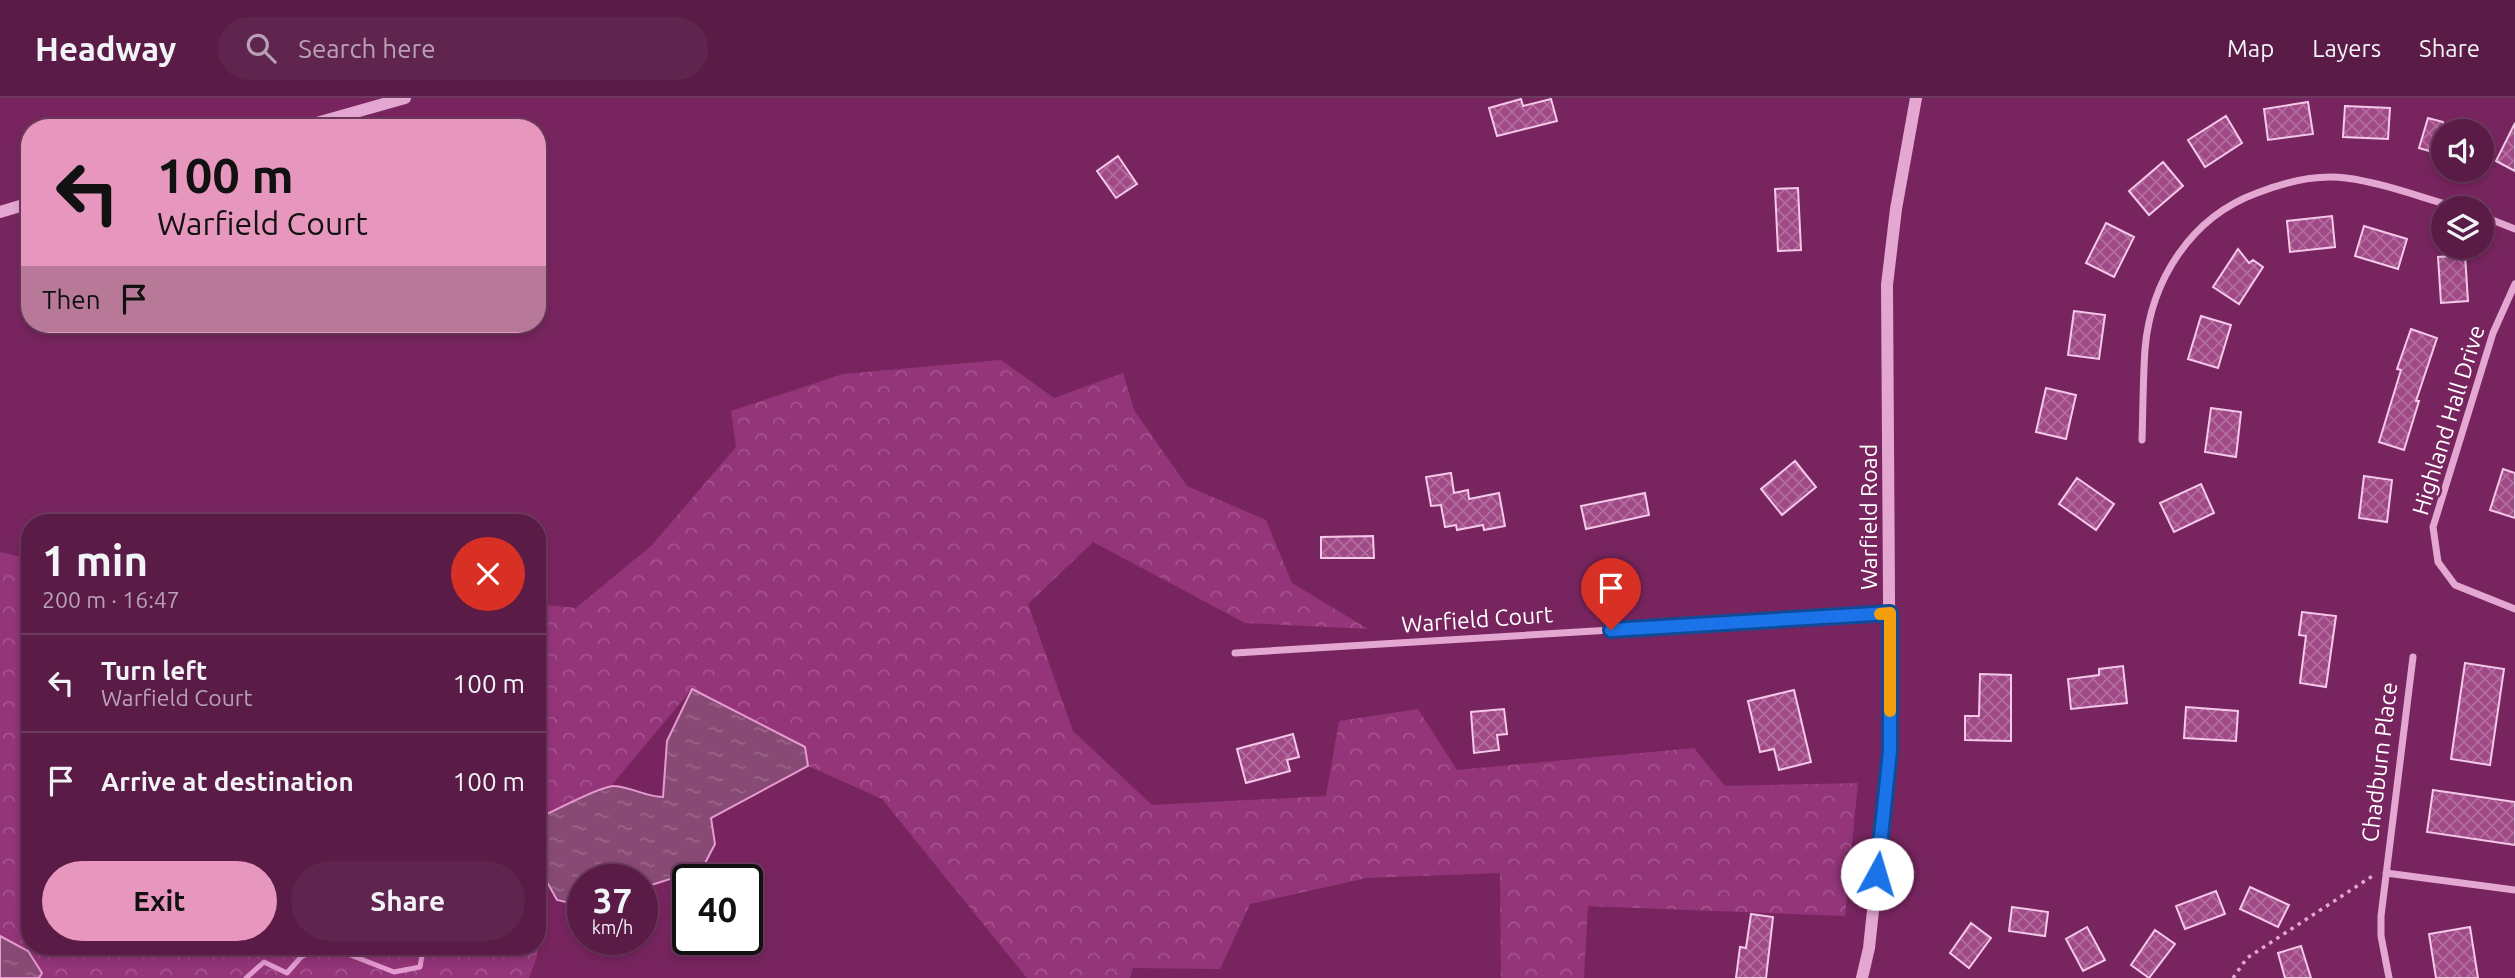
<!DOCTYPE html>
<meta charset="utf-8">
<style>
body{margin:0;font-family:Ubuntu,sans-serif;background:#60254e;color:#f1f3f6;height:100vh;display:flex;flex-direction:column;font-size:26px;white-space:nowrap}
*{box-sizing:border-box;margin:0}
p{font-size:23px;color:#b8a1b4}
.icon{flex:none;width:38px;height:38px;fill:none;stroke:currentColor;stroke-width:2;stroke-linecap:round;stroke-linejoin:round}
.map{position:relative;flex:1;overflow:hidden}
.sheet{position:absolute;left:21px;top:416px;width:525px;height:441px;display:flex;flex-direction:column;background:#5a1c47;border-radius:28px;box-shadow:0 4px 10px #0003,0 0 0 2px #6f3a60}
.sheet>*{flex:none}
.banner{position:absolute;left:21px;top:21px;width:525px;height:214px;border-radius:28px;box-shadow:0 4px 10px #0003,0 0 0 2px #6f3a60;background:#e797bd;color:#111;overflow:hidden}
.controls{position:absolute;left:2431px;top:21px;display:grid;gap:14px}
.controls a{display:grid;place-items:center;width:63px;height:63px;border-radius:50%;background:#5a1c47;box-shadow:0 4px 10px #0003,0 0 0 2px #6f3a60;font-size:35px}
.speed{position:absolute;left:567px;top:766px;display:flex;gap:14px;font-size:35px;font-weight:700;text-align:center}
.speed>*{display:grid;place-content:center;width:91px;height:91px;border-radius:50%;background:#5a1c47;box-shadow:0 4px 10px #0003,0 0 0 2px #6f3a60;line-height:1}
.speed small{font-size:18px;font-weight:400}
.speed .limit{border:4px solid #111;border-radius:10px;background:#fff;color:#111}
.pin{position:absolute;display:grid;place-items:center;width:60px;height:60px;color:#fff;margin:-72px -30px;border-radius:50% 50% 50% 0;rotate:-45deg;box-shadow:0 0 7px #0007}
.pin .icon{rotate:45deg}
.me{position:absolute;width:77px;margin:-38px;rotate:6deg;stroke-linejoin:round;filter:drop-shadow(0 0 5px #0008)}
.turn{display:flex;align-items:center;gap:24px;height:147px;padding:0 21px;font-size:32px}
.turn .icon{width:91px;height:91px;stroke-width:2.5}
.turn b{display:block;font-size:49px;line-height:60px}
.then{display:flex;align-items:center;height:66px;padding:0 21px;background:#0003;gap:14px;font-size:26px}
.round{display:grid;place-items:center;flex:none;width:74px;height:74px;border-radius:37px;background:#60254e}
.head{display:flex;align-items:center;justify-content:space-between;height:119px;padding:0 21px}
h1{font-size:42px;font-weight:600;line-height:52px}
.action{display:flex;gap:14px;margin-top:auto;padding:14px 21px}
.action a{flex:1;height:80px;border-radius:42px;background:#e797bd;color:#111;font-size:28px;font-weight:600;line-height:80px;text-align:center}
.action a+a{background:#60254e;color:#f1f3f6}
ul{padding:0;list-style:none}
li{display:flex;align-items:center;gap:21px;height:98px;padding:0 21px;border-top:2px solid #6f3a60}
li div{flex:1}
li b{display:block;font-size:26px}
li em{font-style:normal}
header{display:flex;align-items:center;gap:42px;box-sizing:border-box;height:98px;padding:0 35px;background:#5a1c47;border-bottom:2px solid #6f3a60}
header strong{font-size:33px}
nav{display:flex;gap:38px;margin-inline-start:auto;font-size:24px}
.search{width:490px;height:63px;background:#60254e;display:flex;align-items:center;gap:18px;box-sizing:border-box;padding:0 24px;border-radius:38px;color:#b8a1b4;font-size:26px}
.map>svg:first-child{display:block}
.forest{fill:url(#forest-crowns)}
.water{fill:url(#water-ripples);stroke:#e49bd0;stroke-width:2}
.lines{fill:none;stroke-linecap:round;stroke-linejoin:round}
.stream{stroke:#e49bd0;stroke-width:5}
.building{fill:url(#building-cross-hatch);stroke:#f3c9e7;stroke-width:2}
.path{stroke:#e3a7d2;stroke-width:3.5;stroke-dasharray:3.5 5;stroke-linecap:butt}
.minor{stroke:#e3a7d2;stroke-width:7}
.tertiary{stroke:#e3a7d2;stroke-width:12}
.route-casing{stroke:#114b97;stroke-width:18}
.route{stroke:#1a73e8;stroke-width:12}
.slow{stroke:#f59e0b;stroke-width:12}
.labels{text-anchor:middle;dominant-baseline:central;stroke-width:5;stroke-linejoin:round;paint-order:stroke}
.street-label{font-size:23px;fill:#fff;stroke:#78255f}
</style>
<header>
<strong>Headway</strong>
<div class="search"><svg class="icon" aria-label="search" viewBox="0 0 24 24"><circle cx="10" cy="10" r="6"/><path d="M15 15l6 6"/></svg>Search here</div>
<nav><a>Map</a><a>Layers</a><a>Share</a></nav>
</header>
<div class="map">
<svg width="2515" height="880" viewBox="0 0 2515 880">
<defs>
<pattern id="forest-crowns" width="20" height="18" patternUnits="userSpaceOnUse" patternTransform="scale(1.75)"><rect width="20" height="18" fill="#943579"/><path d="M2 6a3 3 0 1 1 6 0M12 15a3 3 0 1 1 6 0" fill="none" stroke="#a4538d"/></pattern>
<pattern id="water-ripples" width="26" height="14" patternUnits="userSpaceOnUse" patternTransform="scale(1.75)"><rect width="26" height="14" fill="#884a75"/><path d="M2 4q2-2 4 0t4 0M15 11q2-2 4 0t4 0" fill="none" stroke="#9a658a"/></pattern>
<pattern id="building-cross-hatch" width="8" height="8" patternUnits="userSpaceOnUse" patternTransform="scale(1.75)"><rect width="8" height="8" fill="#a04986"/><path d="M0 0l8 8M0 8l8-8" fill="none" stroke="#b36d9e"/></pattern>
</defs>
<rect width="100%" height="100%" fill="#78255f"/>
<path class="forest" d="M1001,262l53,38 69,-25 11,37 53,76 79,34 26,63 76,46 -123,-6 -152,-81 -65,62 45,127 79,74 174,-9 13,-75 79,-12 39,61 237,-22 31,38 133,-3 -13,133 -257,-10 -4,72h-83l-1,-105 -133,5 -117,26 -30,65 -87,-1 -3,10h-103l-145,-179 -74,-33 -3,-19 -113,-58 -81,97 -74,33v-215l39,4 76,-63 84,-98 -5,-36 112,-37z
M0,454l30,7v388h507v-29c8,17 -1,43 -8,60h-490l3,-5 -14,-22 -28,-15z"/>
<path class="water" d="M692,591l113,58 3,19 -97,52 4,26 -13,25 -60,19v-8h-59v26l-26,-6 -20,-36v-45c15,-7 65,-34 77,-33 18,1 32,11 49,11l4,-56z
M0,838l28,15 14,22 -3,5h-39z"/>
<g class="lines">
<path class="stream" d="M537,779l5,-4
M330,849l64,25 26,-5 3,-18 3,-2
M246,880l18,-16 23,11 14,-16 20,-10"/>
</g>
<path class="building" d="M1521,1l2,7 28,-7 6,22 -60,15 -8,-28z
M2308,4l5,32 -45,6 -4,-31z
M2345,8l45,2 -2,31 -45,-2z
M2226,18l16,27 -37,24 -17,-27z
M2428,20l15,4v33l-24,-7z
M2515,25v48l-19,-10z
M1118,58l19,28 -21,14 -19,-27z
M2163,64l20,24 -34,29 -20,-24z
M1798,90l3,62 -23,1 -3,-62z
M2332,118l3,31 -45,5 -3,-31z
M2106,125l28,14 -20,40 -28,-14z
M2364,128l43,13 -9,30 -43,-13z
M2238,151l11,14 4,-3 10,7 -24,37 -26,-17z
M2465,157l3,46 -27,2 -3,-46z
M2074,213l31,4 -6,44 -31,-4z
M2201,218l30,9 -13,43 -30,-9z
M2411,231l26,9 -21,63h3l-15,49 -25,-8 22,-72 -4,-1z
M2046,290l30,7 -10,44 -30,-7z
M2211,310l30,4 -5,45 -31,-5z
M1795,363l21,26 -34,28 -21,-26z
M2503,371l12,4v45l-25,-8z
M1451,375l3,20 14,-3 1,9 30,-6 6,33 -21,4 -1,-5 -26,5 -1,-5 -11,2 -4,-22 -10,1 -5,-29z
M2364,378l28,4 -5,42 -28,-4z
M2077,380l37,26 -18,26 -37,-26z
M2201,386l13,29 -40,19 -14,-29z
M1645,395l4,22 -63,14 -5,-23z
M1373,438l1,22h-53v-21z
M2302,514l34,4 -10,71 -26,-4 6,-47 -7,-1z
M2465,565l39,6 -14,96 -39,-6z
M2123,568l4,37 -56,6 -3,-30 31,-4v-6z
M1980,576l31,1v66l-46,-1v-24h14z
M1794,592l17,72 -32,8 -5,-21 -14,3 -12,-51z
M2186,609l52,4 -2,30 -52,-3z
M1504,611l3,25 -10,1 2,15 -25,3 -3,-41z
M1293,636l6,23 -12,3 3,11 -44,12 -9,-34z
M2433,692l82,12v43l-88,-13z
M2250,789l39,18 -11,22 -38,-18z
M2216,793l9,23 -40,15 -9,-23z
M2012,809l36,5 -3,24 -36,-5z
M1751,816l22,3 -7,61h-30l4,-31 6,1z
M1971,825l20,15 -22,30 -19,-15z
M2087,829l18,33 -22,11 -17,-32z
M2470,829l8,51h-42l-7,-44z
M2155,832l20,14 -26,34 -18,-13z
M2301,848l10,32h-26l-7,-25z"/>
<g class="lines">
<path class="path" d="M2233,880l14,-20 127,-83"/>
<path class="minor" d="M2482,118l33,13
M2515,186l-22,49 -60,194 5,35 17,23 60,24
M2142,342c1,-31 1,-61 3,-91 6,-69 46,-132 112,-156 28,-11 58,-19 89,-15 38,5 76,20 113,30
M1235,555l655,-40
M2386,775l129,17
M2389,880l-8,-42v-20l32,-259"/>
<path class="tertiary" d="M299,30l106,-30
M0,114l30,-9
M1862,880l7,-30 21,-197 -3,-466 9,-76 20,-111"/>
</g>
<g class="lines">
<g class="route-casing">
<path id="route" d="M1611,532l279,-17v138l-13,123"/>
</g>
<use href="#route" class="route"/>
<path class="slow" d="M1880,516l10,-1v98"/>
</g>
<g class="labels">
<g class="street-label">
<text transform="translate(2448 322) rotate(-73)">Highland Hall Drive</text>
<text transform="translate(1868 419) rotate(-90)">Warfield Road</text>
<text transform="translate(1477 521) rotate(-4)">Warfield Court</text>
<text transform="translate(2379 664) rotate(-83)">Chadburn Place</text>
</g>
</g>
</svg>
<div class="controls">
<a><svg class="icon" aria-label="sound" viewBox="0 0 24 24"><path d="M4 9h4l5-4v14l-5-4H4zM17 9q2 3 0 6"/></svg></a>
<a><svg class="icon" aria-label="layers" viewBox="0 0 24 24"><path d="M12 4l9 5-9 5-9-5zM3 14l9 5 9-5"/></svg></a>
</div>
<div class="speed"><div>37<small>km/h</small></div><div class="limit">40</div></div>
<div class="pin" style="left:1611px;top:532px;background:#d93025"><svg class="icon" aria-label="arrive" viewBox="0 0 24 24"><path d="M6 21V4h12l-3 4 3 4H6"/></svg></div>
<svg class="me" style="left:1877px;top:776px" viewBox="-20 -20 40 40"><circle r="19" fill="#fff"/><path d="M0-13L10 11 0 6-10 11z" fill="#1a73e8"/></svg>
<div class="banner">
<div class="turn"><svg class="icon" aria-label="left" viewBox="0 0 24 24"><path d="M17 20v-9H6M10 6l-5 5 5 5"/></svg><div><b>100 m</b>Warfield Court</div></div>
<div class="then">Then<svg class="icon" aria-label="arrive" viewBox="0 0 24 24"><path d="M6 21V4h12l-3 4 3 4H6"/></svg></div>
</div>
<section class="sheet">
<div class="head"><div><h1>1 min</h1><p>200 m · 16:47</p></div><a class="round" style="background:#d93025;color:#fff"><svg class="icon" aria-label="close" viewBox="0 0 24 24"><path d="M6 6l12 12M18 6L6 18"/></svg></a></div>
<ul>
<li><svg class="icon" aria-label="left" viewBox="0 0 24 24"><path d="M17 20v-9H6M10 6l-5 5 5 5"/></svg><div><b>Turn left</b><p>Warfield Court</p></div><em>100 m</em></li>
<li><svg class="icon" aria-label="arrive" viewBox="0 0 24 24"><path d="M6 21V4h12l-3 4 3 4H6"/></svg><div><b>Arrive at destination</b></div><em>100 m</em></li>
</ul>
<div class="action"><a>Exit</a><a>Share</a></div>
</section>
</div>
